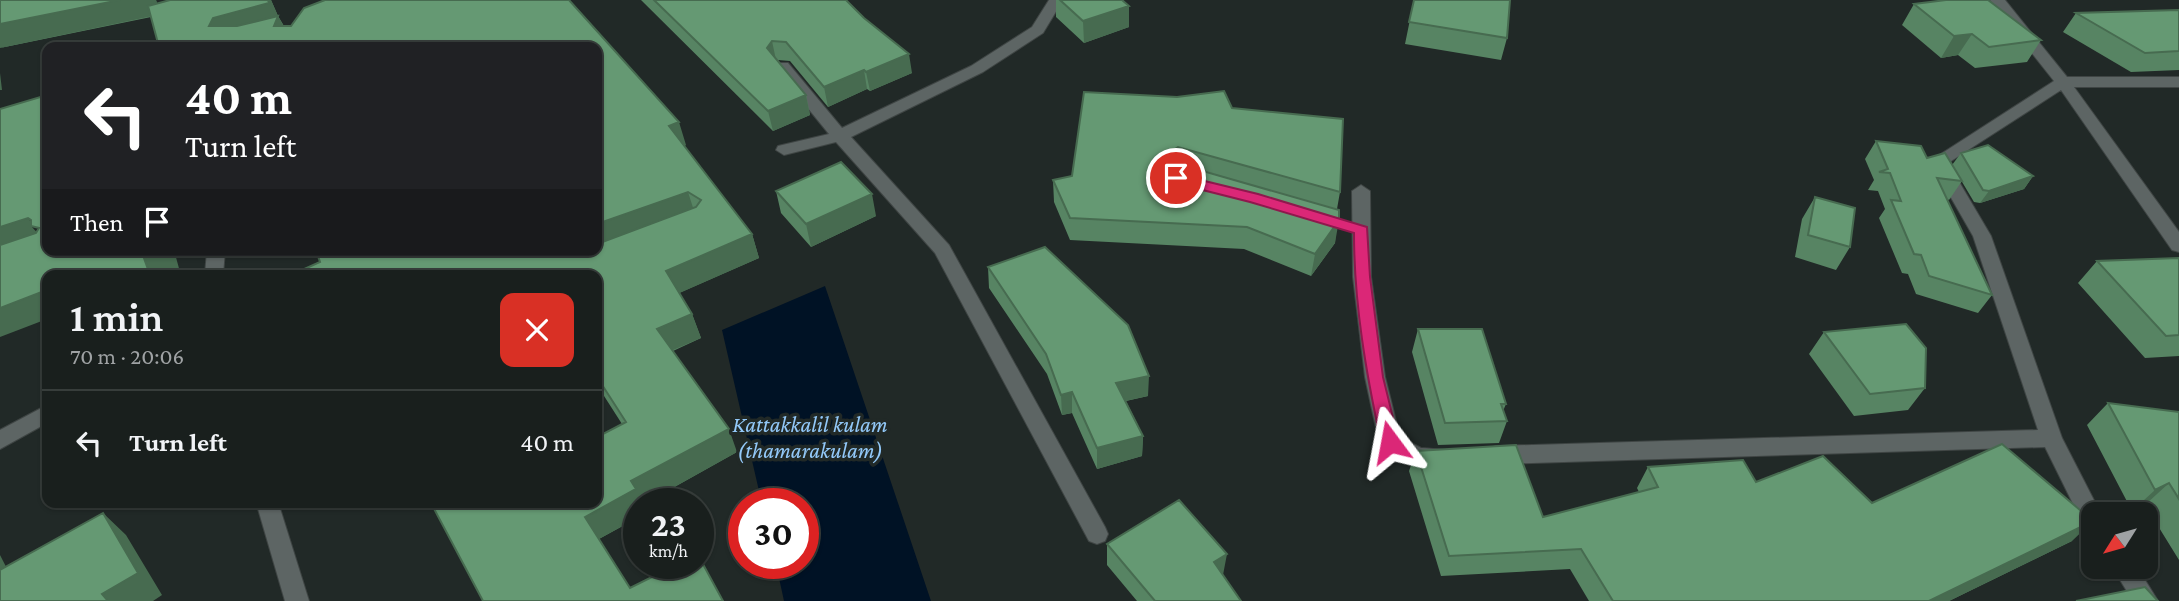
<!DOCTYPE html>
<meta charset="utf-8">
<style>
body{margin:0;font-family:"Crimson Pro",serif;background:#222726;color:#f1f3f6;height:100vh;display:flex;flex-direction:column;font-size:26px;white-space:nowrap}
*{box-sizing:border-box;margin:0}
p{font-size:23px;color:#9fa2a4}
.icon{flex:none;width:38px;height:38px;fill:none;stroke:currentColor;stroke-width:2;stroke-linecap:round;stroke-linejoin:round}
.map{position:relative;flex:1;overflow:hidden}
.drawer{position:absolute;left:42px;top:270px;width:560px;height:238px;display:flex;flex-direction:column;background:#191f1d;border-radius:14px;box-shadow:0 2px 5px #0004,0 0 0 2px #373d3b}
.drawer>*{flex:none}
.guide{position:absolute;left:42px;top:42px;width:560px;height:214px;border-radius:14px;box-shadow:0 2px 5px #0004,0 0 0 2px #373d3b;background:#202124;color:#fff;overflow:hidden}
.needle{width:46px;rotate:233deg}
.controls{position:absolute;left:2081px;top:502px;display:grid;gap:14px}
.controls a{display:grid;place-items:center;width:77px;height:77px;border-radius:14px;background:#191f1d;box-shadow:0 2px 5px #0004,0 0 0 2px #373d3b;font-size:35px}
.speed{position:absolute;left:623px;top:488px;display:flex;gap:14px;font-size:35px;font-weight:700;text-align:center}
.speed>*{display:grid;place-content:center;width:91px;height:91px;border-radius:50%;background:#191f1d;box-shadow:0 2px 5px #0004,0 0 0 2px #373d3b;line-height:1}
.speed small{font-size:18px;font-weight:400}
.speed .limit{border:10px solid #d22;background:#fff;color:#111}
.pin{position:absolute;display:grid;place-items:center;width:60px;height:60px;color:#fff;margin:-30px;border:4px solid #fff;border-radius:50%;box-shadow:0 2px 7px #0007}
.me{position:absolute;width:77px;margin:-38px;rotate:347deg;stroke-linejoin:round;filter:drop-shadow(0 0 5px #0008)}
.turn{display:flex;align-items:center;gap:24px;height:147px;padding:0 28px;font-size:32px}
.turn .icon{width:91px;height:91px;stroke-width:2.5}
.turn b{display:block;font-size:49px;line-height:60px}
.then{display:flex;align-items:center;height:66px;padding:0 28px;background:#0003;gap:14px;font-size:26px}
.round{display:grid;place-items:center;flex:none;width:74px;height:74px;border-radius:14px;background:#222726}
.head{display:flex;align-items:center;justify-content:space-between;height:119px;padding:0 28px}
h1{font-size:42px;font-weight:600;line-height:52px}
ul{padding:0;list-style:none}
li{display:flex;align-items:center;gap:21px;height:105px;padding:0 28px;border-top:2px solid #373d3b}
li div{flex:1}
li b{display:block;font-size:26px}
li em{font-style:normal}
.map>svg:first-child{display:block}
.water{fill:#001225}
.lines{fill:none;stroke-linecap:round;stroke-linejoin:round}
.minor-casing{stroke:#3f4544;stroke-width:2}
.minor{fill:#5d6564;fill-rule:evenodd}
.wall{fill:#578463}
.shaded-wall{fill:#476b50}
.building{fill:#659973;stroke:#476b50;stroke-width:2}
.route{fill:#db2777;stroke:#8e194d;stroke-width:2}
.labels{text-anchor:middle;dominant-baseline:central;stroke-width:7;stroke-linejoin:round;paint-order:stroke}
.water-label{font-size:23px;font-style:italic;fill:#93c9f9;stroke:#212927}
</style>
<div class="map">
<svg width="2179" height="601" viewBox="0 0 2179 601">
<rect width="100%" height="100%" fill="#212927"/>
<path class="water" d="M825,286l106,315h-147l-8,-37h27v-60h-41l-40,-174z"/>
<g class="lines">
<g class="minor-casing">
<path id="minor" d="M1049,0h14l-20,33 -60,39 -132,65 98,108 156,282 3,7 -3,7 -8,3 -8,-3 -154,-288 -99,-111 -52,13 -8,-5 2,-4 51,-12 -53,-65 -2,-3 2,-3h12l54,65 129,-62 61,-39z
M1990,0h15l62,77h112v10h-105l105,145v20l-7,-2 -111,-160 -113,73 43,73 71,202 39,76h-8v17l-8,-3 -40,-81 -549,17 -8,-3 -3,-6 3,-6 8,-3 542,-16 -65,-194 -43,-75 124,-80z
M1361,185l9,6 1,86 14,100 15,60 21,11 25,2 3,6 -3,6c-20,7 -56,0 -67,-20l-14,-65 -12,-100 -1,-86z
M207,250h18l-2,25h-18z
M47,405v18l-47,26v-19z
M256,502h22l31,99h-24z
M2112,567h25l21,34h-25z"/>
</g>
<use href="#minor" class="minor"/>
</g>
<path class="wall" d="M156,0l1,4 13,-4h101l7,16 6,10 402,119 -2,1 68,88 7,24 -80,35 13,21 9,24 -28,13 64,101 -93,52 -5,13 -40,22 31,49 93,13h-240l114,-99 25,-78 -25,-39v-135l-446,-233 -151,31z
M641,0h205l66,73 -42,18 -3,-2 -39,18 -38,-46 -12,-1 28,35 4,20 -37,16z
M1056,0h66l7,27 -45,16 -28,-26z
M1414,0l93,38 -6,22 -96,-16z
M1914,4l127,36 -14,22 -52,6 -17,-13 -17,3 -39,-33z
M2179,10v60l-48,2 -68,-40 13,-19z
M1232,108l108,84 -3,17 -2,34 -24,33 -67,-27 -174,-9 -16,-38 -1,-22 19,-4z
M1876,141l51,17 35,23 -13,19 -2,-1 45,96 -14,18 -62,-19 -8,-20 -6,-1 -23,-55 6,-9 -7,-18 -10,-1 6,-10 -9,-21z
M1961,153l72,23 -9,13 -44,14 -6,-1 -22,-37z
M776,191l100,25 -65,31 -30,-34z
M1815,197l35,50 -14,23 -41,-13 7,-38z
M2179,258v98l-34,2 -67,-75 19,-22z
M988,267l160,129 -22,5 17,35 -1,20 -45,13 -25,-56 -10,2 -15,-41 -58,-86z
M1418,329l88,75 -3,7 4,10 -8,22 -61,2 -26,-93z
M1824,332l101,56 -17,22 -54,6 -45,-62z
M2108,403l71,9v148l-34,-55 -13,6 -45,-86z
M1416,451l127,66 96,-25 -2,-4 11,-21 108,15 116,21 200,38 -123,60h-360l-19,-32 -129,7 -32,-105z
M1107,544l116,31 18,26h-104l-30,-36z"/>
<path class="shaded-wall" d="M120,0h36l6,14 -162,34v-24z
M268,0h3l7,16 13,23 -82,-13 4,-8z
M1129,6v21l-45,16 -1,-22z
M1972,34l-14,21 -17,3 13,-22z
M772,41l4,19 -9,-12z
M909,54l3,19 -42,18 -4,-19z
M864,70l3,19 -39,18 -4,-20z
M0,73l2,17h-2z
M806,95l4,20 -37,16 -5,-20z
M679,122l7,23 -10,5 -7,-24z
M1178,147l-1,22 -11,-14z
M2033,176l-9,13 -44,14 9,-12z
M688,192l8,25 -146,58 -11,-23 1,-2h57v-26z
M872,194l4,22 -65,31 -5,-23z
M28,218l7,9 -4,-1 13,14 -44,15v-28z
M1339,220l-4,23 -24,33 4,-22z
M752,234l7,24 -84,37 -9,-24z
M163,250h11l6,22 -6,3h-24l-6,-17z
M44,291l3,3v25l-47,18v-29z
M692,314l9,24 -35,15 -9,-24z
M1149,376l-1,20 -32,7v-20z
M1072,392v21l-10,2 -1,-20z
M729,429l8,23 -93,52h-5v13l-42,23 -12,-23 46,-36z
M1143,436l-1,20 -45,13v-21z
M2169,483l-24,22 -13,6 23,-21z
M103,513l23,22 36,60 -9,6h-45l-6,-7z
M2093,521l-21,20 -123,60h-20z
M1227,554l-4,21 -12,8 3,-21z
M0,555l21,41 -21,-17z"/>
<path class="building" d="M0,0h120l-120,24z
M170,0h98l1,3 -56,15 -4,8h28l41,-10 -4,10h17l13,-18 21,-8h244l110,122 -10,4 83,108 -86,37 26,43 -35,15 72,100 -98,52 5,8 -51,28 45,71 48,-24h20v-9l25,46h-240l-52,-98 2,-1h164v-65l29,-15 -29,-45v-102h-306l29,-13 -4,-12h224l-1,2 33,1 8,-3h17v-6l99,-37 5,-7 -13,-8 -91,32v-177h-438l-11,-41z
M654,0h192l18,18 45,36 -43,18 -2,-2 -40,17 -38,-45 -14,-1 -5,7 39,47 -38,16z
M1060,0h62l7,6 -46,15z
M1414,0h96l-3,38 -98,-16z
M1946,0h42l53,40 -52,7 -17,-13 -18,2 -40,-32z
M2179,10v41l-34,2 -69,-40z
M1224,91l8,17 111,11 -3,73 -162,-45 -12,8 5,7 168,48v10l-24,34 -68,-27 -177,-9 -17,-38 19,-4 12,-84 93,5z
M47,95v155l116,1 -19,7 6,17h-103v25l-3,-9 -44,17v-63l36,-12 3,-5 -8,-2v-6l-3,-2 -28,9v-118z
M1876,141l45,5 6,12 18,-5 17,28 -25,-3 55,117 -63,-19 -8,-21 -7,-1 -23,-54 10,1 -11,-28 -11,-1 9,-3z
M1988,145l45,31 -44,15 -6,-1 -22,-37z
M841,162l31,32 -66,30 -30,-33z
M1815,197l40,11 -5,39 -42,-12z
M1045,247l83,78 21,51 -33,7 27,53 -46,12 -25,-56 -11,3 -15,-41 -58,-87z
M2179,258v77l-13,1 -69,-75z
M1906,324l20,24 -1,40 -55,6 -46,-62z
M1418,329h64l24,75h-5l6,17 -62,2z
M2108,403l71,9v87l-10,-16 -14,7z
M2002,444l91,77 -164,80h-316l-32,-52 -132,7 -33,-105 100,-6 27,72 115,-30 -10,-20 95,-7 13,22 67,-26 49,47z
M1179,500l48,54 -13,8 27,39h-86l-48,-57z
M103,513l35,60 -36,21 6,7h-108v-31z
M2145,587l13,14h-82z"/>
<path class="route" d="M1176,174l82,20 109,33 3,50 13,100 16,65 -3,5h-12l-3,-5c-15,-69 -27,-138 -27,-209l-104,-31 -79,-20 -3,-4 3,-3z"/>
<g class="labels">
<g class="water-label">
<text x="810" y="424">Kattakkalil kulam<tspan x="810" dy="26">(thamarakulam)</tspan></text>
</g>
</g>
</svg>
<div class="controls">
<a><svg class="needle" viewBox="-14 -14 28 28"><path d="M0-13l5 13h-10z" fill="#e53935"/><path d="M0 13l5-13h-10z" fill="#9fa2a4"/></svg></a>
</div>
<div class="speed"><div>23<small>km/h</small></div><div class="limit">30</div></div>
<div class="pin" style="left:1176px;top:178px;background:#d93025"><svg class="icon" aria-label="arrive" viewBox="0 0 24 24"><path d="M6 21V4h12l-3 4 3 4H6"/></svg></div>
<svg class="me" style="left:1390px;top:442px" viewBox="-20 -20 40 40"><path d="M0-17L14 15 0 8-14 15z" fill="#db2777" stroke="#fff" stroke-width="4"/></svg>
<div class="guide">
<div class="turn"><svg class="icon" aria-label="left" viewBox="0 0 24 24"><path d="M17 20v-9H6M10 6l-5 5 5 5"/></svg><div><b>40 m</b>Turn left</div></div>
<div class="then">Then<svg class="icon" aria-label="arrive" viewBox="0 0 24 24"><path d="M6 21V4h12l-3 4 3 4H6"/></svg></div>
</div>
<section class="drawer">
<div class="head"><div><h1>1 min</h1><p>70 m · 20:06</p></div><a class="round" style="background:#d93025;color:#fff"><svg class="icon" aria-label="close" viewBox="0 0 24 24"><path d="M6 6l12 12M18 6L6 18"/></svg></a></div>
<ul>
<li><svg class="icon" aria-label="left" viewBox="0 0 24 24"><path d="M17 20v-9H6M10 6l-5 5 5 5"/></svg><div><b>Turn left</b></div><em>40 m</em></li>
</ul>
</section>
</div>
